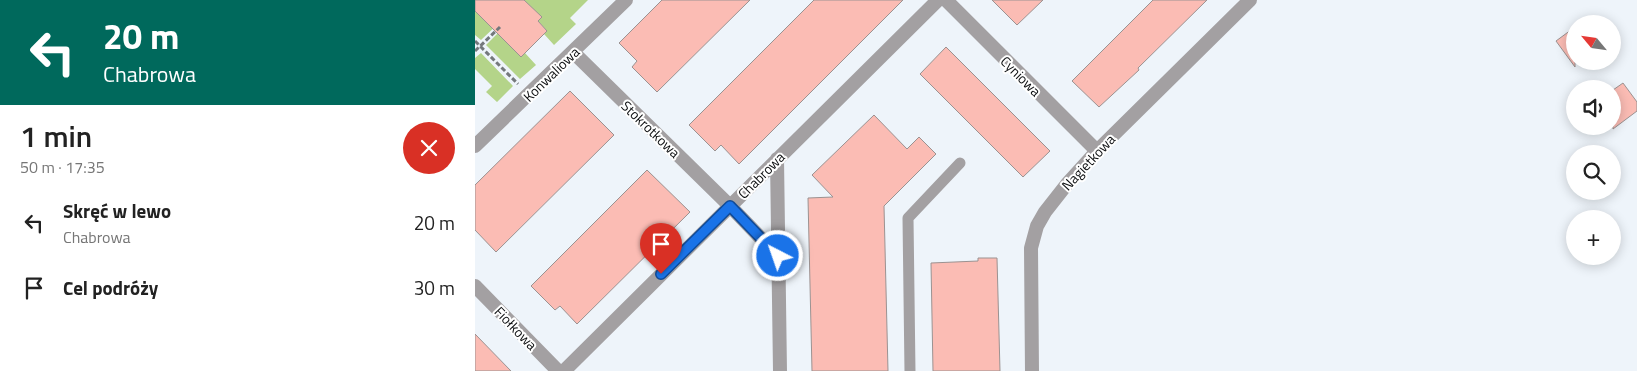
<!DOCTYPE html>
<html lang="pl">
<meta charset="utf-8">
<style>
body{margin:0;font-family:"Titillium Web",sans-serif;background:#f6f6f6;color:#222;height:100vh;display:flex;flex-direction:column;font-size:19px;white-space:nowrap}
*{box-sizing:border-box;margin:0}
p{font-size:16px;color:#767676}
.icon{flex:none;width:28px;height:28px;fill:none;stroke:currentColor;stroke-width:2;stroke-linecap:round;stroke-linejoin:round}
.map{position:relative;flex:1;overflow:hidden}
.sheet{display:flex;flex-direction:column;background:#fff;width:475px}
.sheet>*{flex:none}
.top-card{background:#00695c;color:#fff;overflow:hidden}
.needle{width:32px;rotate:299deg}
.fabs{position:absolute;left:1091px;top:15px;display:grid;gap:10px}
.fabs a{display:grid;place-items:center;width:55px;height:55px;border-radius:50%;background:#fff;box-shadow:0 2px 12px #0003;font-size:25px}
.pin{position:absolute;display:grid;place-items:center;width:42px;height:42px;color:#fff;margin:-51px -21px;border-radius:50% 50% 50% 0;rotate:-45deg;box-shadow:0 0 5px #0007}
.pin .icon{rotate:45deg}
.me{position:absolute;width:55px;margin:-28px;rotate:319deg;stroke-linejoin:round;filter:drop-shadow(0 0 4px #0008)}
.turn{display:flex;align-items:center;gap:18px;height:105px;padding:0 20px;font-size:22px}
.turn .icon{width:65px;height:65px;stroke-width:2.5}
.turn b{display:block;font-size:35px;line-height:42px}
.round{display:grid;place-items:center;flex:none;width:52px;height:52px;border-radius:26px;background:#f6f6f6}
.head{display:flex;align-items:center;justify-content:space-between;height:85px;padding:0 20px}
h1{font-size:30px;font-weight:600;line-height:38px}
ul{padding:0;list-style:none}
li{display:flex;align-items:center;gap:15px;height:65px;padding:0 20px}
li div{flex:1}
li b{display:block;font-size:19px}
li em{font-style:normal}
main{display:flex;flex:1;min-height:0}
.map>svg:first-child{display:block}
.green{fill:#b4d489}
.building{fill:#fbbcb4;stroke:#9b9291}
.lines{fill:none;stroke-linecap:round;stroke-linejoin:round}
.path{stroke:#74787c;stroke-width:3;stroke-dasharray:5 2.5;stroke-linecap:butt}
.service{stroke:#a3a0a2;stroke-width:11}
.minor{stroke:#a3a0a2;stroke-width:14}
.route-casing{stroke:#114b97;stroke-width:12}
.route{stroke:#1a73e8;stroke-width:9}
.labels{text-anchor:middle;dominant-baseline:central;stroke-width:4;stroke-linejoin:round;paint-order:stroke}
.street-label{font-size:14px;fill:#0a0c0e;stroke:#fff}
</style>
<main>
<section class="sheet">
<div class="top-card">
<div class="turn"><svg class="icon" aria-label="left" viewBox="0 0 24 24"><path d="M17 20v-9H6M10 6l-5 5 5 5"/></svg><div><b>20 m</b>Chabrowa</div></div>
</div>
<div class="head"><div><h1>1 min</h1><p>50 m · 17:35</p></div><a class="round" style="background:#d93025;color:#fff"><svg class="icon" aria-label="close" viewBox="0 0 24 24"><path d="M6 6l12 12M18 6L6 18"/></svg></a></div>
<ul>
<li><svg class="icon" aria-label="left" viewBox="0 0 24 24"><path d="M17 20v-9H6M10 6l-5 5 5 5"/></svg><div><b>Skręć w lewo</b><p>Chabrowa</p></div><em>20 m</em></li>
<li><svg class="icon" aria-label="arrive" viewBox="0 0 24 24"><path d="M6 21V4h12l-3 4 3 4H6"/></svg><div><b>Cel podróży</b></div><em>30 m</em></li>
</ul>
</section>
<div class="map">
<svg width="1162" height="371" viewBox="0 0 1162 371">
<rect width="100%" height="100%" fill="#eef4fa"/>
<path class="green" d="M42,0h71l-18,18 6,6 -22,21 -10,-11 3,-3 -9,-10 3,-4 -16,-16z
M0,11l23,13 -17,16 -6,-5z
M27,29l3,11 16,17 4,-4 11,12 -16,14 -34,-34z
M6,53l32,33 -16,16 -11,-10 6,-6 -17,-17v-11z"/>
<path class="building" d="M0,0h49l18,17 -4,4 9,10 -26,26 -46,-46z
M187,0h88l-93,92 -25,-25 5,-6 -18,-18z
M339,0h89l-164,164 -18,-19 -6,6 -26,-26z
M517,0h51l-26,25z
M678,0h54l-69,68 1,2 -40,37 -27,-26z
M1100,27v40l-19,-26z
M471,47l104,104 -27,26 -103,-103z
M1148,83l14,19v9l-24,18v-39z
M95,91l44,44 -118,117 -21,-22v-45z
M399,115l33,34 12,-12 17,17 -52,52 4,165h-76l-4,-173 25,-1 -21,-22z
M172,170l43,42 -113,112 -17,-18 -5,4 -24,-24z
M503,258h19l3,113h-67l-2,-108 47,-2z
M0,334l36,37h-36z"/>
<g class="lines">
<path class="path" d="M0,41l43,43
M0,51l25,-24"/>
<path class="service" d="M435,371l-2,-153 52,-55"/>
<path class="minor" d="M471,0l151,151
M98,52l157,154 48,50
M0,146l151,-146
M302,159l3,212
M0,286l83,85
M89,371l374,-371
M557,371l-1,-123 6,-22 8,-14 22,-28 30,-33 153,-151"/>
</g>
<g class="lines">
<g class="route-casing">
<path id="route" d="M186,274l69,-68 48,50"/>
</g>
<use href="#route" class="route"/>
</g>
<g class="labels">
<g class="street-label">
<text transform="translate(76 74) rotate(-44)">Konwaliowa</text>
<text transform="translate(546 76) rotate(45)">Cyniowa</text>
<text transform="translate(176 129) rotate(44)">Stokrotkowa</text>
<text transform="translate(613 162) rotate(-47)">Nagietkowa</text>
<text transform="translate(286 175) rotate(-45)">Chabrowa</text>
<text transform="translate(41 328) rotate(46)">Fiołkowa</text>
</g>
</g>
</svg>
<div class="fabs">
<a><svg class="needle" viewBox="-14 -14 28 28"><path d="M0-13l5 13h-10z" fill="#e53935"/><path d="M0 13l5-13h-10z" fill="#767676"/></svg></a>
<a><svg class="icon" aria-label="sound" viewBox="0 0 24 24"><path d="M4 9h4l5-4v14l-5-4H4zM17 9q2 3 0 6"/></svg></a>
<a><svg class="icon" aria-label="search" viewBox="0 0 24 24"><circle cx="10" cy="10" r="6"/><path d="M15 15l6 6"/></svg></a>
<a>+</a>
</div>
<div class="pin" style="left:186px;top:274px;background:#d93025"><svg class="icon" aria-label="arrive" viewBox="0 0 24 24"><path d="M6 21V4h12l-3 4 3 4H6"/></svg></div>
<svg class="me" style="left:303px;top:256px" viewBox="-20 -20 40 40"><circle r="17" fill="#1a73e8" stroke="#fff" stroke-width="3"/><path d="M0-11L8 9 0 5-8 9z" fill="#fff"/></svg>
</div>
</main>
